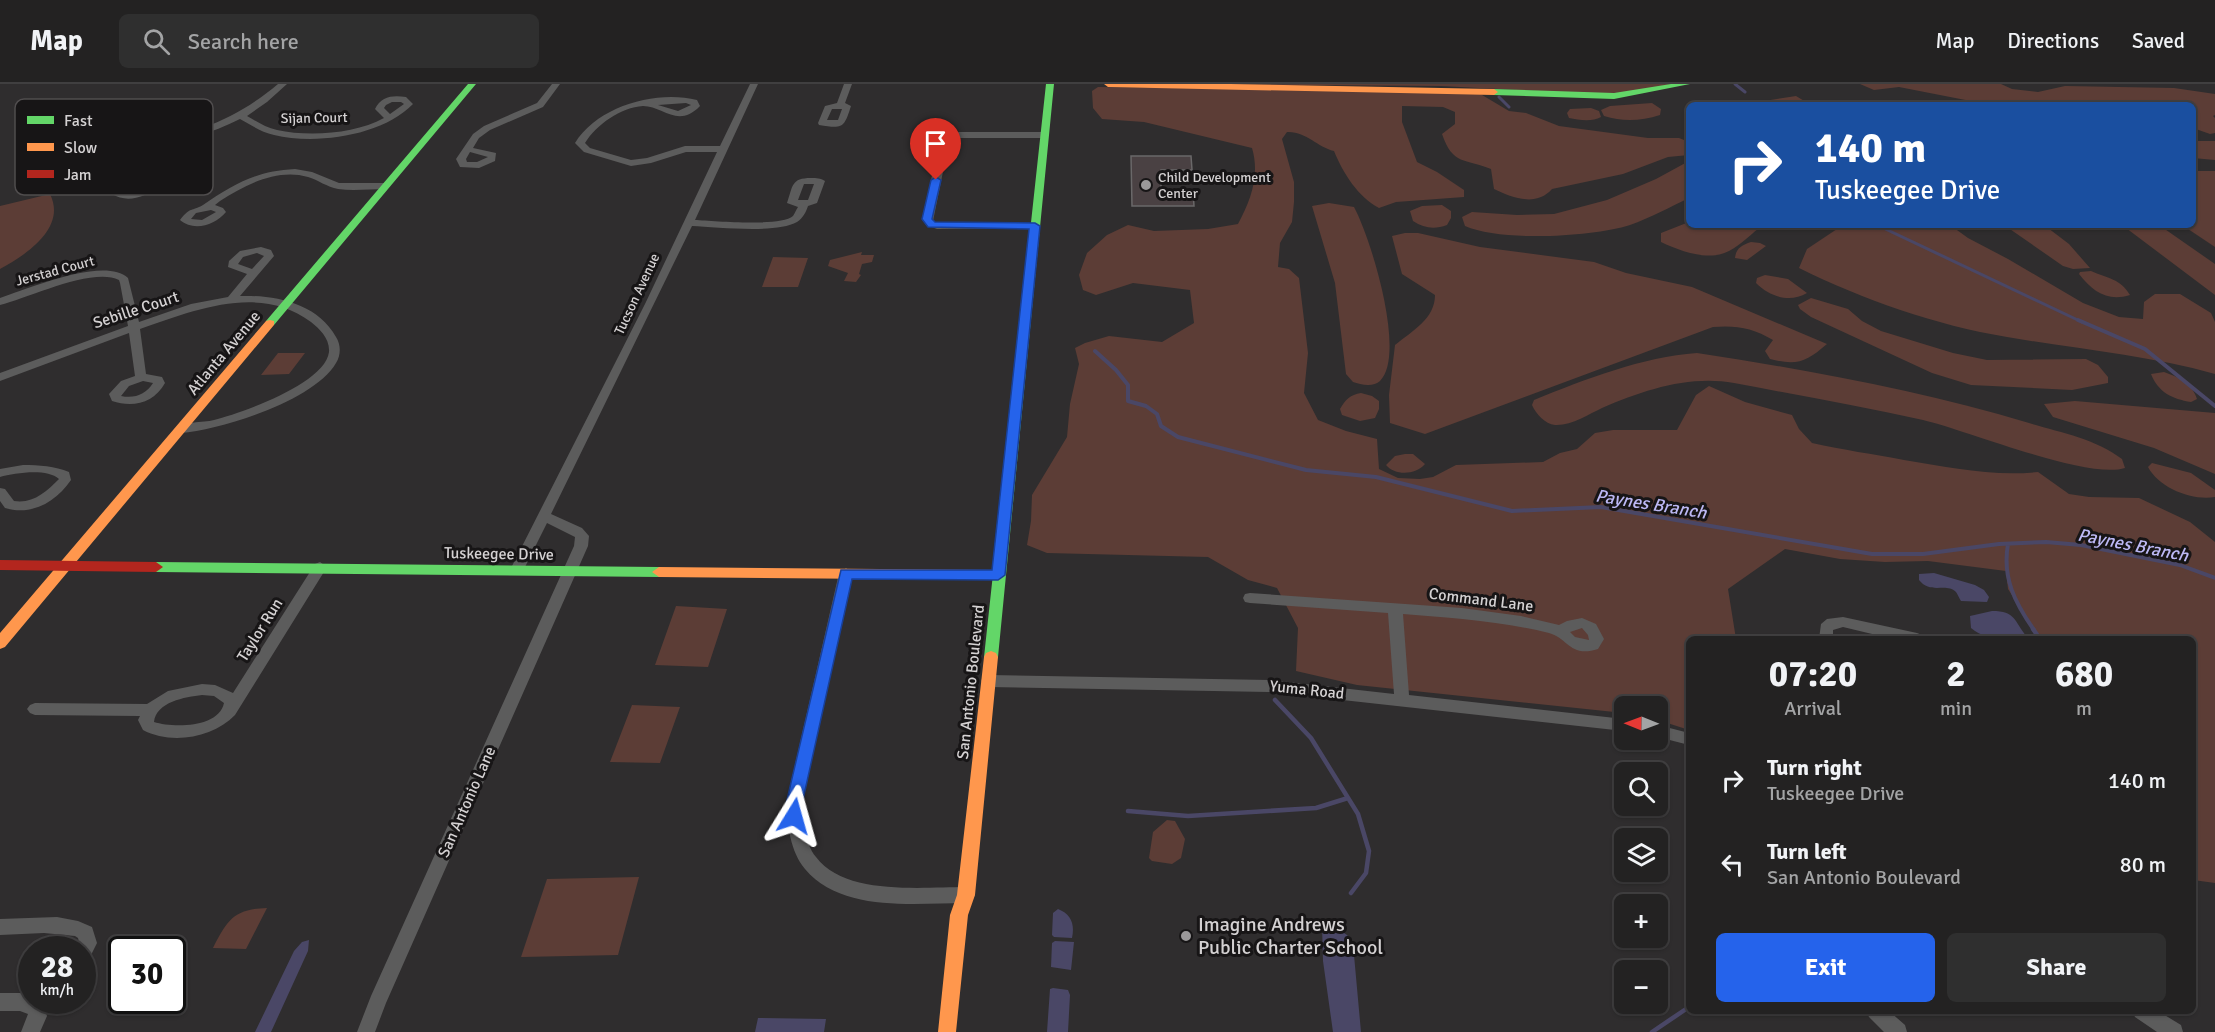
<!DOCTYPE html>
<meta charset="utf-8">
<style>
body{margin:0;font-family:Signika,sans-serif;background:#2f2f2f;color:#f1f3f6;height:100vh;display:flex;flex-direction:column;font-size:22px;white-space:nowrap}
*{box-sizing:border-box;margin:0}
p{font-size:20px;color:#a3a4a5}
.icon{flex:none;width:33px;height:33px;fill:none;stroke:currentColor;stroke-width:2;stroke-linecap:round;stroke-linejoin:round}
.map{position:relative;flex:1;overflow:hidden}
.details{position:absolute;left:1686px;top:552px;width:510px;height:378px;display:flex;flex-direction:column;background:#232222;border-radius:9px;box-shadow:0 2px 4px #0004,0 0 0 2px #403f40}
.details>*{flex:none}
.guide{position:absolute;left:1686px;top:18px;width:510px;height:126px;border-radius:9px;box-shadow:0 2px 4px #0004,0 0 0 2px #403f40;background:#1a4fa0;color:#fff;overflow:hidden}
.needle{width:39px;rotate:271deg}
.controls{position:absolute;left:1614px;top:612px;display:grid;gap:12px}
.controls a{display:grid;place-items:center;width:54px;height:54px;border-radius:9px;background:#232222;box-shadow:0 2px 4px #0004,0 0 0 2px #403f40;font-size:30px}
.speed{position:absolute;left:18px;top:852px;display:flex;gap:12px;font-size:30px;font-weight:700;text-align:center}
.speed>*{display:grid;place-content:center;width:78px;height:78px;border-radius:50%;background:#232222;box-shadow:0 2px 4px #0004,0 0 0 2px #403f40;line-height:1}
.speed small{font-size:15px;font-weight:400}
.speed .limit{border:3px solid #111;border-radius:9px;background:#fff;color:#111}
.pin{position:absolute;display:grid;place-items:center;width:51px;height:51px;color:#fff;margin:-62px -26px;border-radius:50% 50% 50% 0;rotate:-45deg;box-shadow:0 0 6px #0007}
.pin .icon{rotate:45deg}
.me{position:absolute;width:66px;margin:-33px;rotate:8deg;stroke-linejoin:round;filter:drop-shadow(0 0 4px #0008)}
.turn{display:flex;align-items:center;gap:21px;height:126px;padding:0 30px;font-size:27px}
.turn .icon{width:78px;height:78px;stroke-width:2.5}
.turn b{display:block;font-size:42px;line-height:51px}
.eta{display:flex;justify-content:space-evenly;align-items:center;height:102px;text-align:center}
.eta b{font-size:36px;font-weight:700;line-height:42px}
.cta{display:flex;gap:12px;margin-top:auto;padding:12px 30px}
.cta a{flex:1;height:69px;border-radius:9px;background:#2563eb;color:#fff;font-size:24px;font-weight:700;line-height:69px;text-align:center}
.cta a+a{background:#2f2f2f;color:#f1f3f6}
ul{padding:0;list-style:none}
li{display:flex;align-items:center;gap:18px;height:84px;padding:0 30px}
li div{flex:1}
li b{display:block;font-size:22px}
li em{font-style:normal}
header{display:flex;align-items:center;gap:36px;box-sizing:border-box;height:84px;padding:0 30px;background:#232222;border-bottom:2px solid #403f40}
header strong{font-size:28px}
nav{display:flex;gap:33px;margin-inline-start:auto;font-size:21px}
.search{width:420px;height:54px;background:#2f2f2f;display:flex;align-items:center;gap:15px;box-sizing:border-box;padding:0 21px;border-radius:9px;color:#a3a4a5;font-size:22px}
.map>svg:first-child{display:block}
.green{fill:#5c3d36}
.water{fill:#4a4766}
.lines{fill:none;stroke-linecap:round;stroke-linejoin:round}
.stream-far2{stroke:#4a4766;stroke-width:3}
.stream-far1{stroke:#4a4766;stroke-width:4}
.stream{stroke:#4a4766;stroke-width:4.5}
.building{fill:#4a4143;stroke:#6a6869;stroke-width:1.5}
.street{fill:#5c5c5c;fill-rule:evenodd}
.fast{fill:#63d668;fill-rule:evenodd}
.slow{fill:#ff974d;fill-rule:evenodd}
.jam{fill:#b3261e;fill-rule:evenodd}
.route{fill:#2563eb;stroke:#184099;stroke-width:1.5}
.poi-dot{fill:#9a9899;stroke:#171516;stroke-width:2}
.labels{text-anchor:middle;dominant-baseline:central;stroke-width:6;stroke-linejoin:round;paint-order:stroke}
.far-street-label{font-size:14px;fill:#d4d1d2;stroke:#171516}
.far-poi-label{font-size:14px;fill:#d4d1d2;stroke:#171516;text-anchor:start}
.street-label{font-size:16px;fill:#d4d1d2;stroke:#171516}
.water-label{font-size:18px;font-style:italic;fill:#bcb8f4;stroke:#171516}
.near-poi-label{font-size:20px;fill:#d4d1d2;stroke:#171516;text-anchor:start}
.key{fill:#171516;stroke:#504d4e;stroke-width:1.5}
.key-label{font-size:16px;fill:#d4d1d2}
</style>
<header>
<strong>Map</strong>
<div class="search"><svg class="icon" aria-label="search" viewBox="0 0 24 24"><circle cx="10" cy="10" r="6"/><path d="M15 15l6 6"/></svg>Search here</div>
<nav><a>Map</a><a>Directions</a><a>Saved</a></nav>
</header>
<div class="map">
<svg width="2215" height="948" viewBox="0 0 2215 948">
<rect width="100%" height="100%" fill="#2f2d2e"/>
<path class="green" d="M1151,0h522l-48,9h-50l-134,-7z
M1860,0h141l11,5 26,3 27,-6 109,2 41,6v21l-2,1 2,2v15l-5,1 -17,-6v-23h-202l-92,-18 -25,3z
M1098,3l379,5 32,19 17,2 33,13 89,12h31l10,4v13l-21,2 -45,17 -71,15c-16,18 -39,9 -58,0l-3,-20c-26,-11 -38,-3 -49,-35l13,-10v-12l-12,-5 -41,-1v16l15,40 20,10 27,18v7l-68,5 -17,6c-21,-11 -36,-35 -45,-57 -17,-4 -28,-20 -47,-19l-5,7 12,43v20l-2,20 -12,21 -2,24 11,2 10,9 9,75 -4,40 14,27 28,11 31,8 2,30 19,9 22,1 13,-2 23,-12 87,-3 17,-9 17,-4 18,-16 18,-3h64l19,-35 13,-9 36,16 47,13 7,14 13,14c31,7 61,11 92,17 44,7 89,17 134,12l31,22 20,3 50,1 51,24 25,20v341l-22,-3v-241h-153l-32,-50 -2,-18 -78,-10 -43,1 -45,-3 -55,-10 -57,40 8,50h-47v91l-31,-10v-14h-34v7l-267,-28 -61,-14 2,-43 -21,-40 -29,-8 -40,-23 -161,-4 -20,-8 4,-24 1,-26 35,-58 3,-33 9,-40 -4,-16 10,-5 24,-7 53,6 32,-19 -4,-33 -57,-7 -37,12 -13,-5 -4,-15 8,-22 20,-18 21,-10 26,6 54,-2 30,-5c13,-24 22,-49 14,-76l-108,-26 -42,-3 -9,-11 -1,-17z
M1796,12l15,9h-72z
M1652,19l9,6 -1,6c-19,6 -37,7 -56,1l-3,-6 9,-4z
M1591,24l8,3 2,6c-9,5 -22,3 -32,1l-2,-5 3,-4z
M2193,57h22v19l-22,-2z
M1689,77v37c-19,9 -39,20 -59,27 -38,12 -129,17 -165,1l-3,-9 10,-5 45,3 37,-1 53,-14 49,-21z
M2193,87h22v76l-33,-22h11z
M50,110c17,34 -24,61 -50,75v-63z
M1329,119l25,4c16,29 53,147 26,174 -6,6 -19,4 -27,1l-7,-8 -11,-91 -23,-77z
M1442,121l9,6v7l-4,7c-13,5 -23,3 -34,-4l-3,-10 12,-5z
M1689,138v3h74c-11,8 -22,20 -34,26 -20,11 -49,0 -68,-9v-9z
M1843,141h107l18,13 40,21 75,44 36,14 24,2 1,-17 11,-8h25l31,19 4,9v52c-68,-19 -139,-25 -208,-37 -72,-12 -143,-37 -208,-69l8,-19z
M2004,141h40l25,19 21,24 -17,1 -10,-3z
M2122,141h37l56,39v31z
M1405,149h13l62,14 114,15 32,11 66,14 135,57c-21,18 -30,22 -57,15l-5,-8 8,-11c-20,-12 -37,-15 -60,-13l-288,107 -35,-11 -1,-28 6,-50c17,-14 40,-26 40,-50l-33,-21 -10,-38z
M1751,158l9,1 6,3 -19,14 -12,-2c1,-10 7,-13 16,-16z
M862,168l-1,3h13l-2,7 -10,2 -3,10 2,1 -5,7 -12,-1 4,-8 -20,-7 2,-6z
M773,173l35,1 -10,29h-36z
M2091,187c16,7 30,8 39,24 -22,7 -37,-3 -51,-21l1,-2z
M1765,191l23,4 19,14c-17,10 -37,4 -51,-10l1,-5z
M1811,214l37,11 14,12 19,10 72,22 34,7 99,-1 12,6 10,12v6l-36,7 -101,-5 -39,-12 -121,-56 -11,-8 -2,-4z
M278,269h27l-16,21 -28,1z
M1697,269c112,17 224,38 332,70 30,9 68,16 93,36l3,9c-37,12 -159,-38 -202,-48 -63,-14 -126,-25 -189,-37 -45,-8 -90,7 -132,25 -13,6 -31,18 -47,17 -10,-1 -19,-11 -23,-20l2,-5c52,-21 108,-43 163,-47z
M2164,288c14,5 28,11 33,27l-6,3c-19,-3 -33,-10 -40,-28z
M1361,309l11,3 7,5v8l-4,9 -15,3 -18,-6 -2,-6c6,-10 10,-14 21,-16z
M2075,317l140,12v61l-61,-26 -101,-31 -9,-13z
M1405,370h8l12,10c-9,11 -30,12 -39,1l9,-9z
M2152,379l39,10 24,17v7c-23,4 -56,-9 -67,-30z
M676,522l51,3 -19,58 -53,-2z
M632,621l48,2 -20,56 -50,-1z
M1167,736l8,1 10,18 -4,19 -9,6 -20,-3 -3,-3 4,-26z
M639,793l-21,78 -97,2 26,-78z
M267,824l-21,41 -33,-1c14,-27 20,-39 54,-40z"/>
<path class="water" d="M1934,489l41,12 9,5 5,7 -2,5 -26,-1c-2,-3 -3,-6 -5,-9 -10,-10 -25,3 -37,-12v-6z
M1992,527c24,0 22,10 35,26 -16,8 -43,2 -56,-9l-1,-12z
M1058,825c13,5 17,15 14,29l-18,-1 -2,-2 1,-22z
M1331,840l16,11 6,9 8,88h-28l-10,-71 -1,-36z
M309,856l-1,11 -37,81h-16l39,-81 8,-9z
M1055,857l19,1 -3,28 -20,-3 1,-24z
M1053,904l15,2 2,5 -2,37h-21l3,-43z
M758,934l68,1 -2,13h-69z"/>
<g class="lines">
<path class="stream-far2" d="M1735,0l10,8
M1499,13l10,10
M1757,18l5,3
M1877,141l205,97"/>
<path class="stream-far1" d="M2078,236l67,29 70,57
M1095,267l21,19 12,15v16l18,5 11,8 4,12 17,11 128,33 70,7 136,34 89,-4 271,47h51l76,-10 47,-2 35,3 99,20 35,13
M2008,460c-6,34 7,59 26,86"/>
<path class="stream" d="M2033,545l7,10
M1275,616l36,38 47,76 11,37 -3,22 -15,20
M1128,727l60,5 128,-8 32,-10
M1652,948l37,-25"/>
</g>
<path class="building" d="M1131,72h60l1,14h-31v21h32l1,15h-62z"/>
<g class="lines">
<path class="street" d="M278,0h9l-20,18 -20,14c9,5 19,12 30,14 32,7 78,4 107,-12l-9,-9c6,-13 18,-14 31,-12l7,7c-31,32 -97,41 -139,31 -13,-3 -23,-10 -34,-16 -14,7 -29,13 -44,17 -28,8 -56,12 -75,35l1,11 25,-5 8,4 2,6c-12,11 -31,16 -45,7l4,-7 -5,-7v-9c23,-30 58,-31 91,-43 29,-10 52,-24 76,-44zM392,18h9l3,2 -14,10 -6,-6 2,-3zM146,99l1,3 -12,6h-13l7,-6z
M552,0h8l-17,23 -53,23 -11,8 -6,10 23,5 -1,8 -16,7 -19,-1 -4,-8 17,-25 11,-8 53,-23zM470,68l18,5 -11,5h-10l-1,-3z
M750,0h8l-63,136c19,1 85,7 98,-4 2,-3 3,-6 5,-9l-11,-4c6,-17 4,-25 24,-25 6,0 9,0 14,3l-8,22 -9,3c-2,6 -5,12 -11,16 -21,12 -80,5 -105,4l-141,288 31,14 7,8 -1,10 -202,457 -11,29h-18l14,-36 203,-450 1,-9 -28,-14 -25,50 -5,2 -7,-5 135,-266 72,-152h-31l-35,11 -20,3 -47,-14 -9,-9c23,-37 81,-53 122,-43l3,6c-22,23 -37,0 -57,0 -22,1 -47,19 -58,37l5,5 41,12 16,-2 38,-12h35zM686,19l5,2 -13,6 -20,-6zM804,100h10l-6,16h-10z
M844,0h8l-7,19 6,3c-7,22 -8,23 -32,19l-1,-2 7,-17 12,-3zM832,25h10l-4,11h-11z
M959,48h85l4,3 -4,3h-90l-5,4 -16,79 5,2h97l4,1v4l-102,1 -11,-4 -4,-6 18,-78 8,-7z
M295,85l17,3 27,11h46l5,3 -5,3c-15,0 -32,2 -47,0 -11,-2 -20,-9 -30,-12 -31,-9 -63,8 -88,24l-5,4 8,3 3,4c-11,13 -32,20 -46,8 11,-14 11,-8 23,-15 31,-21 53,-34 92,-36zM211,126l5,2 -14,8 -11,-1 5,-6z
M261,163l10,3 3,6 -34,40c35,-1 77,7 96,41 5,8 5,18 0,26 -21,37 -114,67 -155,70l-6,-4c7,-8 28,-6 39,-9 27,-7 111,-36 115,-68 1,-13 -9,-23 -18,-30 -52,-39 -118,-11 -171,7l6,45 16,3 3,6c-11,20 -32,25 -53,18l-3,-7 12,-13 14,-5 -6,-43 -129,48v-8l128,-47 -8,-43 -1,-3c-27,-13 -90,18 -119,25v-7c28,-9 104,-42 128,-20l11,44 52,-18 37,-7 19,-23 -19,-7 1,-6 11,-10zM257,169l7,3 -12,13 -14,-5 5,-7zM143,297l10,2c-7,11 -18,16 -32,13l8,-10z
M23,381c16,0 32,1 46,7l2,8c-15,22 -39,36 -66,28l-5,-7v-13l5,1 9,12c19,3 32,-9 45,-22 -12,-11 -44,-6 -59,-2v-8z
M320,478l7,5 -92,148c-22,23 -64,30 -92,15l-5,-10 2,-4 -105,-1 -5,-2 -3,-4 3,-4 5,-2 112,1 21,-13 34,-7 13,1 18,8 82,-129zM202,611l12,1 10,7c-5,25 -51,25 -70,19 2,-20 31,-25 48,-27z
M846,484l7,5 -51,231c2,18 2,38 14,53 29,39 106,30 150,30l6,2 3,6 -3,6 -6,2c-51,0 -124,10 -161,-34 -15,-18 -17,-43 -19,-65l53,-231z
M1250,509l212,15 59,8 38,9 8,-4 15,-3 14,6 8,15 -6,10c-28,9 -30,-11 -49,-16 -48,-12 -97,-15 -146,-19l6,81 215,24v12l-355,-39 -281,-5 -5,-2 -2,-4 2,-4 5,-2 281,5 125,14 -6,-81 -138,-10 -5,-1 -2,-4 2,-4zM1582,544l6,7 1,5 -14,-3 -5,-5z
M1843,533l74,16 5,2 2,4h-31l-50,-12 -10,3v9h-14l2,-15 6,-5z
M1658,641l31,8v12l-31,-8z
M57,833l21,4 14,6 5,16 -9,18 -6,2v-13h-6l3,-8 -1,-4 -3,-2 -31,-3 -44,2v-16z
M0,909h20l12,3v4l11,3 4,13 -7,16h-19l7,-18 -8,-3h-20z
M1866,927h23l16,14 2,7h-23l-15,-15z
M2132,927h26l23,14 2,7h-26l-22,-15z"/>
<path class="fast" d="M468,0h8l-202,241h-8v-4z
M1046,0h8l-56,573 -2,4h-10l-2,-4z
M1671,0h19l-76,15 -120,-4 -4,-3 4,-3 120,4z
M156,478l503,5 7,5 -7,5 -503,-5 -7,-5z"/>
<path class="slow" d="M1104,0h126l264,5 4,3 -4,3 -386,-8z
M270,236l4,1v4l-269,322 -5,2v-16l266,-312z
M659,483l339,3 7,5 -7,5 -339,-3 -7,-5z
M991,567l5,2 2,4 -23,238 -7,20 -12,117h-18l12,-117 7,-20 27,-238 2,-4z"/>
<path class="jam" d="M0,476l156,2 7,5 -7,5 -156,-2z"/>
</g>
<path class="route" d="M936,93l5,3 -9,39 3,3 100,1 5,3 -35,349 -7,5 -146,-1 -50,225 -2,17 -6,2 -6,-2 -2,-17 55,-234h151l37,-341 -101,-2 -6,-8 9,-39z"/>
<g class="poi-dot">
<circle cx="1146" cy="101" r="6"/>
<circle cx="1186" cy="852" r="6"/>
</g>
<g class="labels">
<g class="far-street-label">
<text transform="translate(314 34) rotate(-1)">Sijan Court</text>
<text transform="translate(55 187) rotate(-15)">Jerstad Court</text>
<text transform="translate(637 210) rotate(-65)">Tucson Avenue</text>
</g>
<g class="far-poi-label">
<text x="1158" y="93">Child Development<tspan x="1158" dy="16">Center</tspan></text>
</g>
<g class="street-label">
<text transform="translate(136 226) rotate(-18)">Sebille Court</text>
<text transform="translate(224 269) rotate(-50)">Atlanta Avenue</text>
<text transform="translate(499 470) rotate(1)">Tuskeegee Drive</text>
<text transform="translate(1481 516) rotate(7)">Command Lane</text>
<text transform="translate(260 546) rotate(-58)">Taylor Run</text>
<text transform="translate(971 598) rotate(-84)">San Antonio Boulevard</text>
<text transform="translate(1307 606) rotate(6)">Yuma Road</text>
<text transform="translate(467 718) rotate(-66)">San Antonio Lane</text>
</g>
<g class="water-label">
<text transform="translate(1651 420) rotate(9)">Paynes Branch</text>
<text transform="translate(2133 461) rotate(11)">Paynes Branch</text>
</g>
<g class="near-poi-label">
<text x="1198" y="840">Imagine Andrews<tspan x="1198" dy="23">Public Charter School</tspan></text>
</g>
</g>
<rect x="15" y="15" width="198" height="96" rx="9" class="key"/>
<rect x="27" y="32" width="27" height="8" fill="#63d668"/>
<rect x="27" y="59" width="27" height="8" fill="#ff974d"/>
<rect x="27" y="86" width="27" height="8" fill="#b3261e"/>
<g class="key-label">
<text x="64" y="42">Fast</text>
<text x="64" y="69">Slow</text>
<text x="64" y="96">Jam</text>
</g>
</svg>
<div class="controls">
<a><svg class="needle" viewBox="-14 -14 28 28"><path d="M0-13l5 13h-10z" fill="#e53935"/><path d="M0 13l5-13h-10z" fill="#a3a4a5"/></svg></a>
<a><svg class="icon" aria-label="search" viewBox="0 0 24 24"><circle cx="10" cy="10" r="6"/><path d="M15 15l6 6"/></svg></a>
<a><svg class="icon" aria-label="layers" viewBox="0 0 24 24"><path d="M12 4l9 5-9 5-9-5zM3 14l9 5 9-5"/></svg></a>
<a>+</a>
<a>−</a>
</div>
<div class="speed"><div>28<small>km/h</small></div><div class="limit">30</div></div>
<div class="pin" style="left:936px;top:96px;background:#d93025"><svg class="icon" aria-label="arrive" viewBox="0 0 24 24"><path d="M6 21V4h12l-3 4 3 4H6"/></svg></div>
<svg class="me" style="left:794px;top:732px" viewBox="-20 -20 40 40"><path d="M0-17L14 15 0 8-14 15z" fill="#2563eb" stroke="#fff" stroke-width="4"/></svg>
<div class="guide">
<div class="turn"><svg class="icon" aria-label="right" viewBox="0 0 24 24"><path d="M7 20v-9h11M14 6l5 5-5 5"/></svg><div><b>140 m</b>Tuskeegee Drive</div></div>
</div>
<section class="details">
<div class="eta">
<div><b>07:20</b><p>Arrival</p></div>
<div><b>2</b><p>min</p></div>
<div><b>680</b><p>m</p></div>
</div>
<ul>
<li><svg class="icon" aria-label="right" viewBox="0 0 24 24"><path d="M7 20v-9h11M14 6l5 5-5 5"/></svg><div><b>Turn right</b><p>Tuskeegee Drive</p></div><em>140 m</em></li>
<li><svg class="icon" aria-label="left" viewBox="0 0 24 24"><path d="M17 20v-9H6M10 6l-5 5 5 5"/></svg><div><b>Turn left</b><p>San Antonio Boulevard</p></div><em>80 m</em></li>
</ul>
<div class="cta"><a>Exit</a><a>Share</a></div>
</section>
</div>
